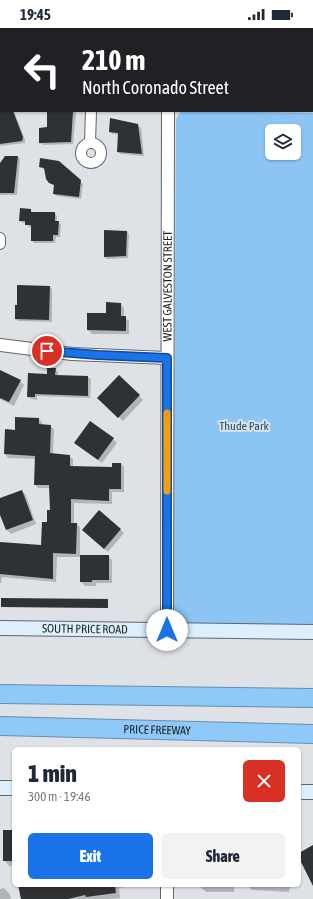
<!DOCTYPE html>
<meta charset="utf-8">
<style>
body{margin:0;font-family:"Asap Condensed",sans-serif;background:#f2f2f3;color:#1f2937;height:100vh;display:flex;flex-direction:column;font-size:15px;white-space:nowrap}
*{box-sizing:border-box;margin:0}
p{font-size:13px;color:#747a83}
.icon{flex:none;width:22px;height:22px;fill:none;stroke:currentColor;stroke-width:2;stroke-linecap:round;stroke-linejoin:round}
.map{position:relative;flex:1;overflow:hidden}
.details{position:absolute;left:12px;top:719px;width:289px;height:140px;display:flex;flex-direction:column;background:#fff;border-radius:6px;box-shadow:0 1px 3px #0004}
.details>*{flex:none}
.banner{position:absolute;left:0px;top:0px;width:313px;height:84px;box-shadow:0 1px 3px #0004;background:#202124;color:#fff;overflow:hidden}
.tools{position:absolute;left:265px;top:96px;display:grid;gap:8px}
.tools a{display:grid;place-items:center;width:36px;height:36px;border-radius:6px;background:#fff;box-shadow:0 1px 3px #0004;font-size:20px}
.pin{position:absolute;display:grid;place-items:center;width:34px;height:34px;color:#fff;margin:-17px;border:2px solid #fff;border-radius:50%;box-shadow:0 1px 4px #0007}
.me{position:absolute;width:44px;margin:-22px;rotate:0deg;stroke-linejoin:round;filter:drop-shadow(0 0 3px #0008)}
.turn{display:flex;align-items:center;gap:14px;height:84px;padding:0 16px;font-size:18px}
.turn .icon{width:52px;height:52px;stroke-width:2.5}
.turn b{display:block;font-size:28px;line-height:34px}
.round{display:grid;place-items:center;flex:none;width:42px;height:42px;border-radius:6px;background:#f2f2f3}
.overview{display:flex;align-items:center;justify-content:space-between;height:68px;padding:0 16px}
h1{font-size:24px;font-weight:800;line-height:30px}
.primary-button{display:flex;gap:8px;margin-top:auto;padding:8px 16px}
.primary-button a{flex:1;height:46px;border-radius:6px;background:#1a73e8;color:#fff;font-size:16px;font-weight:800;line-height:46px;text-align:center}
.primary-button a+a{background:#f2f2f3;color:#1f2937}
.status{display:flex;justify-content:space-between;align-items:center;height:28px;padding:0 20px;background:#fff;direction:ltr}
.status svg{height:11px;fill:currentColor}
.map>svg:first-child{display:block}
.green{fill:#8cc5f3;fill-rule:evenodd}
.shadow{fill:#0003}
.building{fill:#2f3235}
.lines{fill:none;stroke-linecap:round;stroke-linejoin:round}
.minor-casing{stroke:#616669;stroke-width:12}
.tertiary-casing{stroke:#616669;stroke-width:14}
.secondary-casing{stroke:#616669;stroke-width:16}
.motorway-casing{stroke:#668ead;stroke-width:20}
.minor{stroke:#fff;stroke-width:10}
.tertiary{stroke:#fff;stroke-width:12}
.secondary{stroke:#ddeffd;stroke-width:14}
.motorway{stroke:#8ec9f9;stroke-width:18}
.route-casing{stroke:#114b97;stroke-width:10}
.route{stroke:#1a73e8;stroke-width:7}
.slow{stroke:#f59e0b;stroke-width:7}
.labels{text-anchor:middle;dominant-baseline:central;stroke-width:4;stroke-linejoin:round;paint-order:stroke}
.street-label{font-size:12px;fill:#1d1f21;stroke:#dee2e6}
.park-label{font-size:12px;fill:#12527e;stroke:#dee2e6}
</style>
<div class="status"><b>19:45</b><svg viewBox="0 0 49 12"><path d="M0 12V9h3v3zM5 12V6h3v6zM10 12V3h3v9zM15 12V0h3v12zM26 1h20v11H26zM47 4h2v5h-2z"/></svg></div>
<div class="map">
<svg width="313" height="871" viewBox="0 0 313 871">
<rect width="100%" height="100%" fill="#dee2e6"/>
<path class="green" d="M183,83l130,2v513l-124,-2c-13,-7 -15,-12 -16,-26l3,-479 4,-7zM272,103h22v22h-22z"/>
<path class="shadow" d="M50,0h15l-15,1z
M215,0h26v1h-26z
M0,10h1v36h-1z
M312,19l1,1v21h-1z
M0,77l1,6h13l11,29v3l-25,3z
M48,83h26l2,2 -3,31 -30,1 -3,-2 8,-15z
M138,97l3,3 3,28 -23,-2 -3,-2 1,-17 -7,-1 -2,-2z
M18,129l2,2 -3,36h-17v-30z
M59,134l24,22 -2,15 -24,-3 -3,-2 1,-8 -8,-7 -2,-9 -5,-3z
M30,182l4,3h21l2,3v6l4,2 -1,13h-4l-1,6h-21l-2,-3v-13h-3l-3,-4h-3l-3,-2z
M127,204l2,2 -1,24 -21,1 -2,-2z
M50,259l2,2v33l-34,-1 -2,-2z
M120,276l4,4v9l5,4v13h-37l-4,-4z
M55,341l3,3v4l30,1 3,2 -1,19 -53,-2v4l-6,-1 -3,-2z
M0,343l20,10 4,4 -10,21 -14,-7z
M119,348l24,24 -20,21 -24,-23z
M39,391l3,3v3l8,1 4,3 -1,26 16,1 4,3v8l40,1 8,-4 3,3v25h-12v12l-38,-1v21h3l3,3v29h28l4,4v23h-16v3h-11l-4,-4v-25h-24l-1,25 -54,-5 -1,6h-1v-40l42,3 6,-23 3,-12 -1,-23h-12l-3,-4 1,-25 -28,-1 -3,-4 11,-23z
M113,411l4,4 -15,20 -23,-17z
M22,463l4,4 10,29 -25,10 -4,-4 -7,-18v-13z
M120,501l4,4 -16,19 -21,-18z
M107,572l1,8 -106,-1z
M14,803v35h-5l-5,-6z
M19,857h111v1l-11,2 1,10 -10,1h-88z
M198,857h36v7h-28z
M249,857h41l-1,7 -37,-2 -3,-3z
M4,860l5,5 2,6h-11v-10z"/>
<path class="building" d="M0,83h13l10,26 -1,4 -22,3z
M47,83h26l-2,31 -32,1v-15l8,-1z
M110,90l28,6 4,30 -25,-2 1,-19 -9,-1z
M5,128h13l-4,37h-14v-30z
M40,130l19,3 22,19 -2,17 -26,-3 1,-9 -5,-2 -3,-4 -2,-11 -5,-1z
M20,180l11,1v3h24v9h4l-1,14h-5v6h-22v-16h-6v-4h-6z
M104,202l23,1 -1,25 -22,1z
M17,257l33,1 -1,34 -34,-1v-14h2z
M106,274l15,1v13h5v15l-39,-1v-17h19z
M47,340h9l-1,7 33,1v20l-53,-2v3h-8l1,-24 19,1z
M0,342l21,10 -12,22 -9,-4z
M119,347l21,20 -22,23 -21,-20z
M15,389l24,1v6l12,1 -1,28 20,2v11l42,1v-4h9v26h-12v12l-38,-2v24h6l-1,31 -23,-1v26l-53,-5v-32l41,3 1,-23h5v-12h3l-1,-25h-15l1,-29 -31,-2 1,-25 10,1z
M90,393l24,17 -16,22 -24,-17z
M22,462l11,30 -27,10 -6,-15v-17z
M99,482l22,19 -17,20 -22,-19z
M80,527h29v25h-17v2h-12z
M1,570l107,1v9l-107,-1z
M3,802h11v31h-11z
M313,817v41l-14,-28v-5z
M18,857h97l1,8 -30,4 -1,-2 -17,4h-47z"/>
<g class="lines">
<g class="minor-casing">
<path id="minor" d="M101,0v1
M81,1v-1
M0,63h1
M312,76h1
M90,114l1,-31
M81 125a10 10 0 1 1 20 0a10 10 0 1 1-20 0Z
M0,216v-6"/>
</g>
<g class="tertiary-casing">
<g id="tertiary">
<path d="M168,1v-1"/>
<path d="M0,317l72,9 95,4"/>
<path id="s1" d="M167,602l1,-519"/>
<path d="M167,857v14"/>
</g>
</g>
<g class="secondary-casing">
<g id="secondary">
<path id="s2" d="M0,600l313,4"/>
<path d="M0,760h14"/>
<path d="M299,764h14"/>
</g>
</g>
<g class="motorway-casing">
<g id="motorway">
<path d="M0,666l313,4"/>
<path id="s3" d="M0,698l313,8"/>
</g>
</g>
<use href="#minor" class="minor"/>
<use href="#tertiary" class="tertiary"/>
<use href="#secondary" class="secondary"/>
<use href="#motorway" class="motorway"/>
</g>
<g class="lines">
<g class="route-casing">
<path id="route" d="M47,323l51,4 69,3v272"/>
</g>
<use href="#route" class="route"/>
<path class="slow" d="M167,463v-78"/>
</g>
<g class="labels">
<g class="street-label">
<text stroke="none"><textPath href="#s1" startOffset="344">WEST GALVESTON STREET</textPath></text>
<text stroke="none"><textPath href="#s2" startOffset="85">SOUTH PRICE ROAD</textPath></text>
<text stroke="none"><textPath href="#s3" startOffset="157">PRICE FREEWAY</textPath></text>
</g>
<g class="park-label">
<text x="244" y="398">Thude Park</text>
</g>
</g>
</svg>
<div class="tools">
<a><svg class="icon" aria-label="layers" viewBox="0 0 24 24"><path d="M12 4l9 5-9 5-9-5zM3 14l9 5 9-5"/></svg></a>
</div>
<div class="pin" style="left:47px;top:323px;background:#d93025"><svg class="icon" aria-label="arrive" viewBox="0 0 24 24"><path d="M6 21V4h12l-3 4 3 4H6"/></svg></div>
<svg class="me" style="left:167px;top:602px" viewBox="-20 -20 40 40"><circle r="19" fill="#fff"/><path d="M0-13L10 11 0 6-10 11z" fill="#1a73e8"/></svg>
<div class="banner">
<div class="turn"><svg class="icon" aria-label="left" viewBox="0 0 24 24"><path d="M17 20v-9H6M10 6l-5 5 5 5"/></svg><div><b>210 m</b>North Coronado Street</div></div>
</div>
<section class="details">
<div class="overview"><div><h1>1 min</h1><p>300 m · 19:46</p></div><a class="round" style="background:#d93025;color:#fff"><svg class="icon" aria-label="close" viewBox="0 0 24 24"><path d="M6 6l12 12M18 6L6 18"/></svg></a></div>
<div class="primary-button"><a>Exit</a><a>Share</a></div>
</section>
</div>
